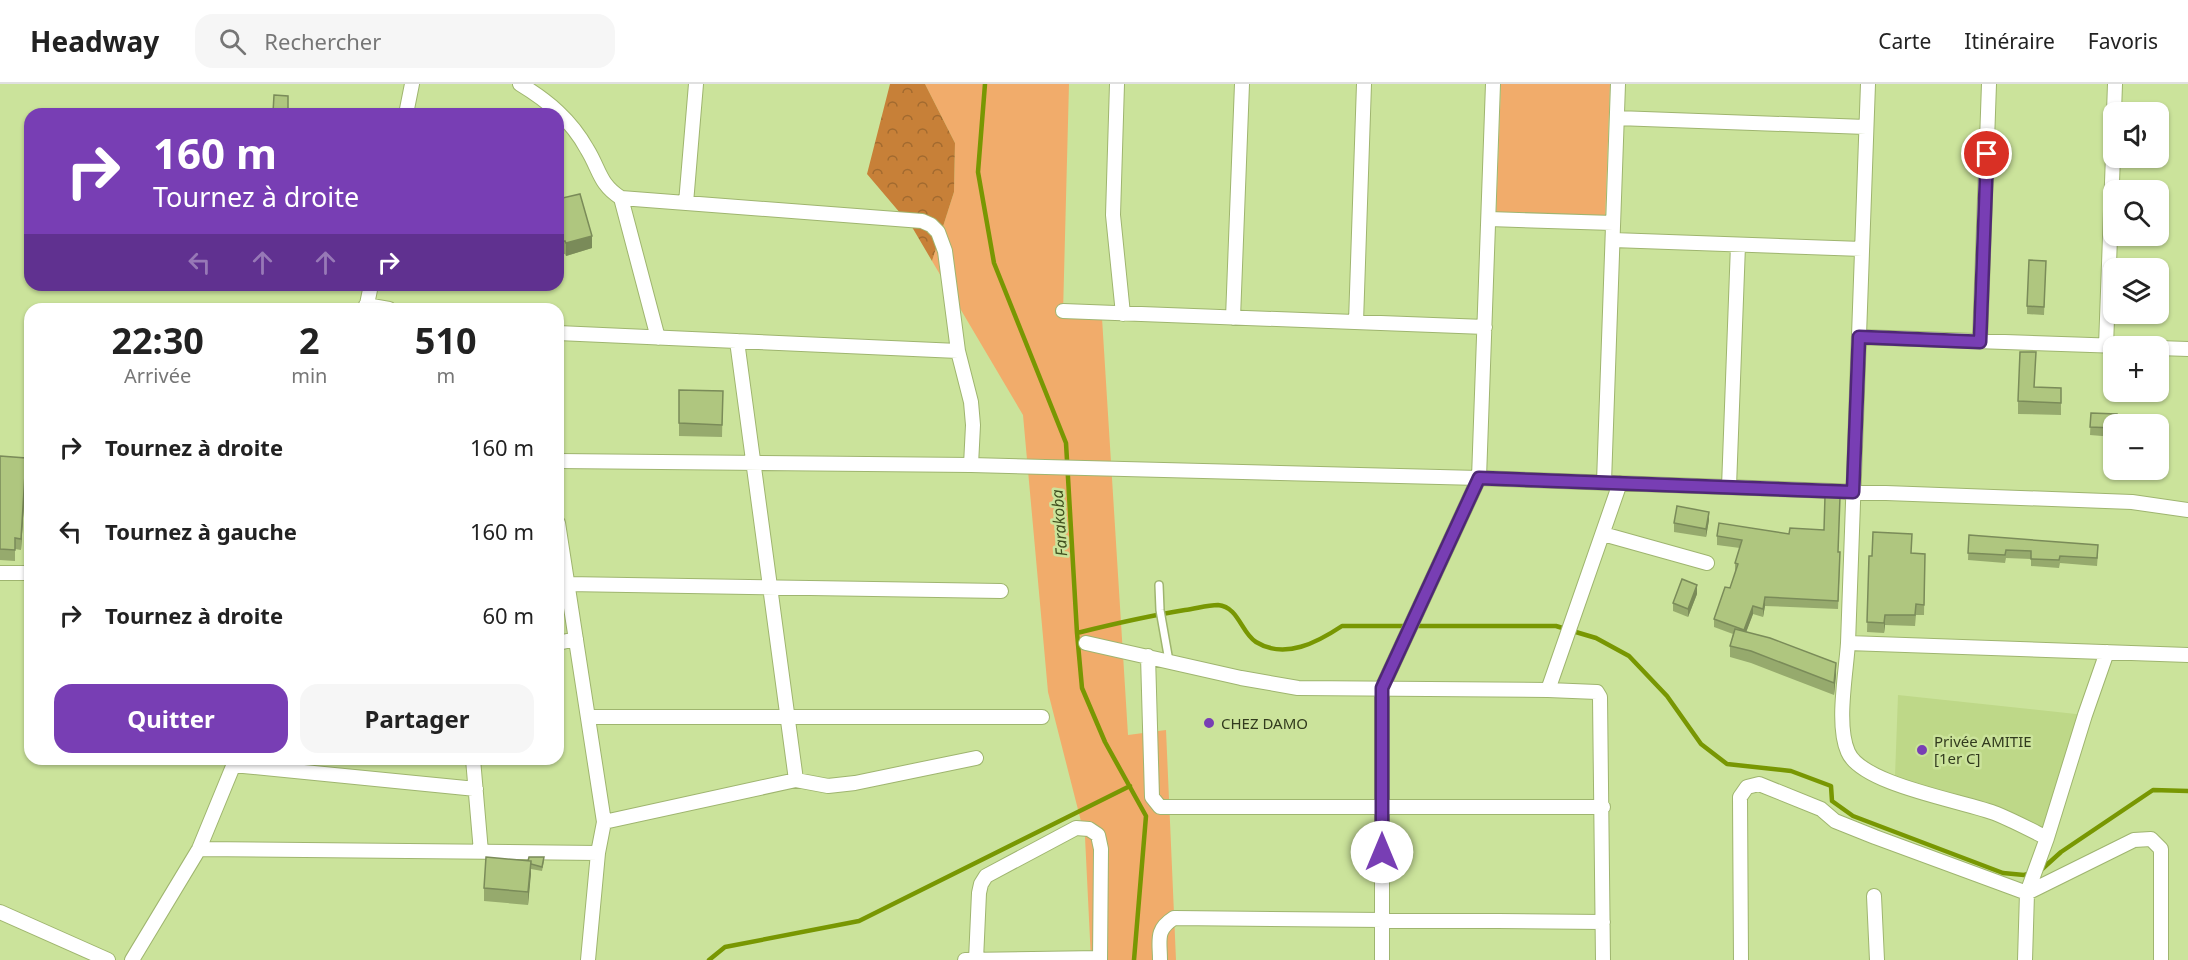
<!DOCTYPE html>
<html lang="fr">
<meta charset="utf-8">
<style>
body{margin:0;font-family:"Noto Sans",sans-serif;background:#f6f6f6;color:#222;height:100vh;display:flex;flex-direction:column;font-size:22px;white-space:nowrap}
*{box-sizing:border-box;margin:0}
p{font-size:20px;color:#767676}
.icon{flex:none;width:33px;height:33px;fill:none;stroke:currentColor;stroke-width:2;stroke-linecap:round;stroke-linejoin:round}
.map{position:relative;flex:1;overflow:hidden}
.panel{position:absolute;left:24px;top:219px;width:540px;height:462px;display:flex;flex-direction:column;background:#fff;border-radius:18px;box-shadow:0 2px 4px #0004}
.panel>*{flex:none}
.hud{position:absolute;left:24px;top:24px;width:540px;height:183px;border-radius:18px;box-shadow:0 2px 4px #0004;background:#783eb4;color:#fff;overflow:hidden}
.buttons{position:absolute;left:2103px;top:18px;display:grid;gap:12px}
.buttons a{display:grid;place-items:center;width:66px;height:66px;border-radius:12px;background:#fff;box-shadow:0 2px 4px #0004;font-size:30px}
.pin{position:absolute;display:grid;place-items:center;width:51px;height:51px;color:#fff;margin:-26px;border:3px solid #fff;border-radius:50%;box-shadow:0 2px 6px #0007}
.me{position:absolute;width:66px;margin:-33px;rotate:0deg;stroke-linejoin:round;filter:drop-shadow(0 0 4px #0008)}
.turn{display:flex;align-items:center;gap:21px;height:126px;padding:0 30px;font-size:27px}
.turn .icon{width:78px;height:78px;stroke-width:2.5}
.turn b{display:block;font-size:42px;line-height:51px}
.lanes{display:flex;align-items:center;height:57px;padding:0 30px;background:#0003;justify-content:center;gap:30px;direction:ltr}
.lanes .off{opacity:.35}
.eta{display:flex;justify-content:space-evenly;align-items:center;height:102px;text-align:center}
.eta b{font-size:36px;font-weight:700;line-height:42px}
.button{display:flex;gap:12px;margin-top:auto;padding:12px 30px}
.button a{flex:1;height:69px;border-radius:18px;background:#783eb4;color:#fff;font-size:24px;font-weight:700;line-height:69px;text-align:center}
.button a+a{background:#f6f6f6;color:#222}
ul{padding:0;list-style:none}
li{display:flex;align-items:center;gap:18px;height:84px;padding:0 30px}
li div{flex:1}
li b{display:block;font-size:22px}
li em{font-style:normal}
header{display:flex;align-items:center;gap:36px;box-sizing:border-box;height:84px;padding:0 30px;background:#fff;border-bottom:2px solid #e0e0e0}
header strong{font-size:28px}
nav{display:flex;gap:33px;margin-inline-start:auto;font-size:21px}
.search{width:420px;height:54px;background:#f6f6f6;display:flex;align-items:center;gap:15px;box-sizing:border-box;padding:0 21px;border-radius:18px;color:#767676;font-size:22px}
.map>svg:first-child{display:block}
.built{fill:#bed888}
.green{fill:#f1ac6b}
.forest{fill:url(#forest-crowns)}
.lines{fill:none;stroke-linecap:round;stroke-linejoin:round}
.stream{stroke:#789702;stroke-width:4.5}
.lane-casing{stroke:#9fb56f;stroke-width:10}
.street-casing{stroke:#9fb56f;stroke-width:16}
.lane{stroke:#fff;stroke-width:7}
.street{stroke:#fff;stroke-width:14}
.wall{fill:#96aa6d}
.shaded-wall{fill:#7a8b59}
.building{fill:#afc67f;stroke:#7a8b59;stroke-width:1.5}
.route-casing{stroke:#4e2875;stroke-width:15}
.route{stroke:#783eb4;stroke-width:10}
.poi-dot{fill:#783eb4;stroke:#cbe39b;stroke-width:2}
.labels{text-anchor:middle;dominant-baseline:central;stroke-width:5;stroke-linejoin:round;paint-order:stroke}
.poi-label{font-size:15px;fill:#323b1e;stroke:#cbe39b;text-anchor:start}
.water-label{font-size:16px;font-style:italic;fill:#42501f;stroke:#cbe39b}
</style>
<header>
<strong>Headway</strong>
<div class="search"><svg class="icon" aria-label="search" viewBox="0 0 24 24"><circle cx="10" cy="10" r="6"/><path d="M15 15l6 6"/></svg>Rechercher</div>
<nav><a>Carte</a><a>Itinéraire</a><a>Favoris</a></nav>
</header>
<div class="map">
<svg width="2188" height="876" viewBox="0 0 2188 876">
<defs>
<pattern id="forest-crowns" width="20" height="18" patternUnits="userSpaceOnUse" patternTransform="scale(1.5)"><rect width="20" height="18" fill="#c78038"/><path d="M2 6a3 3 0 1 1 6 0M12 15a3 3 0 1 1 6 0" fill="none" stroke="#a26a2f"/></pattern>
</defs>
<rect width="100%" height="100%" fill="#cbe39b"/>
<path class="built" d="M1898,611l187,20 -39,116 -151,-55z"/>
<path class="green" d="M925,0h144l-6,229 39,5 26,417 38,-5 10,230h-85l-6,-123 -37,-145 -25,-277 -91,-154 22,-69 1,-49z
M1501,0h109l-5,138 -109,-4z"/>
<path class="forest" d="M890,0h35l30,59 -1,49 -22,69 -20,-34 -45,-53z"/>
<g class="lines">
<path class="stream" d="M985,0l-7,88 16,91 72,180 11,190 5,55 23,54 41,74 -12,144
M1077,549c36,-9 71,-17 108,-23 10,-1 22,-5 33,-5 21,2 23,28 38,37 29,18 62,0 86,-16h214l13,4 27,8 33,18 38,40 34,48 26,20 64,7 40,15 1,15 21,15 150,57 21,2 8,-2
M2040,787l21,-19 92,-62 35,1
M709,876l16,-13 134,-26 271,-135"/>
<g class="lane-casing">
<path id="lane" d="M1159,501l1,25 9,51"/>
</g>
<g class="street-casing">
<path id="street" d="M520,0c28,17 51,36 67,65 13,21 12,35 34,49l301,23 9,4 7,7 7,19 13,100 13,51 2,23 -2,40
M1117,0l-4,131 10,99
M1868,0l-20,559c-2,31 -12,82 0,109 14,33 116,49 149,62 17,7 34,16 50,24
M2114,28l1,-28
M406,30l6,-30
M1617,34l249,9
M621,114l37,140
M686,119l10,-119
M1489,135l124,4
M1613,156l249,9
M366,221l23,4
M366,225l5,-24
M1063,227l422,16
M1233,234l9,-234
M1356,238l8,-238
M558,249l400,18
M1859,253l261,9
M737,257l59,439
M1980,257l9,-257
M2106,262l8,-218
M2158,264l30,1
M558,377l413,4 508,13 653,24 56,8
M1604,398l14,-398
M1729,403l9,-242
M558,439l46,299 -6,31 -10,107
M1603,450l104,29
M0,489h30
M567,500l434,7
M558,559l18,-4
M1086,559l155,35 57,10 250,2 49,2 3,5 3,263
M1848,559l340,12
M1148,572l4,141 8,10h443
M1548,606l72,-207
M588,633h454
M473,675l8,93
M233,681l243,24
M604,738l192,-42 32,6 27,-3 121,-25
M199,765l399,4
M1874,812l3,64
M0,828l108,48
M132,876l67,-111 37,-90
M965,876l135,-2
M976,876l3,-67 2,-9 5,-8 90,-48 13,1 9,6 3,14 -1,111
M1160,876c0,-20 -5,-30 14,-42l429,4
M1382,876v-272l97,-210 14,-394
M1741,876l-1,-163 7,-10 12,-3 62,25 14,12 40,16 152,56 107,-53 17,-1 10,10v111
M2025,876l2,-67 20,-55 38,-123 22,-63"/>
</g>
<use href="#lane" class="lane"/>
<use href="#street" class="street"/>
</g>
<path class="wall" d="M558,115l34,49 -26,8 -1,-2 -7,1z
M2046,177l-2,54 -17,-1v-8z
M2035,303l26,1v27l-43,-1v-13z
M679,306l44,1 -1,46 -43,-1z
M2091,329l23,11v13l-24,-2z
M0,372l26,13 -5,81 -6,-1v12l-15,-1z
M1709,436l-3,17 -32,-5v-9z
M1969,451l129,18 -1,13 -37,-3 -1,5 -28,-2v-7l-25,-1 -1,5 -37,-3z
M1717,452l121,16 2,9 -2,48 -73,-3 -2,11 -10,-3 -7,18 90,42 -2,21 -83,-32 -21,-6v-11l3,-12 -19,-7v-8l16,-31 6,-16h-1v-9l5,-15 -23,-3z
M1912,469l13,1 -1,61h-8l-1,11 -30,-1 -1,8 -17,-1 2,-76z
M1697,510l-9,23 -15,-6v-8z
M528,777h16l-2,10 -11,-2 -3,36 -44,-4v-13z"/>
<path class="shaded-wall" d="M592,152v12l-26,8v-13z
M26,374v11l-5,81v-11z
M1709,428v8l-3,17v-8z
M1697,501v9l-9,23v-8z
M1765,513v9l-2,11v-8z
M1753,522v8l-9,24v-8z
M1885,531v10l-1,8v-10z
M1836,579v11l-2,21v-12z
M531,777v13l-3,31v-13z"/>
<path class="building" d="M274,11l14,1v17h-15z
M580,110l12,42 -26,7 -1,-2 -7,2v-44z
M2029,176l17,1 -2,46 -17,-1z
M2020,268h16l-2,35 27,1v15l-43,-2z
M679,306l44,1 -1,34 -43,-2z
M2091,329l26,1 -1,10h-2v4l-24,-1z
M0,372l26,2 -5,81 -6,-1v12l-15,-1z
M1825,412l15,1 -2,55h2l-2,49 -73,-4 -2,12 -10,-3 -9,24 -30,-11 11,-32 5,1 8,-24 -3,-1 7,-23 -25,-4 2,-13 70,11 1,-6 34,2z
M1677,422l32,6 -3,17 -32,-6z
M1873,448l39,2 -1,19 14,1 -1,51 -8,-1 -1,11h-30l-1,8 -17,-1 2,-66h3z
M1969,451l129,10 -1,13 -37,-2 -1,4 -28,-1v-8l-25,-1 -1,5 -37,-2z
M1682,495l15,6 -9,24 -15,-6z
M1735,545l35,9 66,25 -2,20 -83,-32 -21,-5z
M486,773l45,4 -3,31 -44,-4z
M529,773h15l-2,10 -11,-3v-3h-3z"/>
<g class="lines">
<g class="route-casing">
<path id="route" d="M1382,768v-164l97,-210 374,14 6,-155 121,5 7,-188"/>
</g>
<use href="#route" class="route"/>
</g>
<g class="poi-dot">
<circle cx="1209" cy="639" r="6"/>
<circle cx="1922" cy="666" r="6"/>
</g>
<g class="labels">
<g class="poi-label">
<text x="1221" y="639">CHEZ DAMO</text>
<text x="1934" y="657">Privée AMITIE<tspan x="1934" dy="17">[1er C]</tspan></text>
</g>
<g class="water-label">
<text transform="translate(1059 439) rotate(-94)">Farakoba</text>
</g>
</g>
</svg>
<div class="buttons">
<a><svg class="icon" aria-label="sound" viewBox="0 0 24 24"><path d="M4 9h4l5-4v14l-5-4H4zM17 9q2 3 0 6"/></svg></a>
<a><svg class="icon" aria-label="search" viewBox="0 0 24 24"><circle cx="10" cy="10" r="6"/><path d="M15 15l6 6"/></svg></a>
<a><svg class="icon" aria-label="layers" viewBox="0 0 24 24"><path d="M12 4l9 5-9 5-9-5zM3 14l9 5 9-5"/></svg></a>
<a>+</a>
<a>−</a>
</div>
<div class="pin" style="left:1987px;top:70px;background:#d93025"><svg class="icon" aria-label="arrive" viewBox="0 0 24 24"><path d="M6 21V4h12l-3 4 3 4H6"/></svg></div>
<svg class="me" style="left:1382px;top:768px" viewBox="-20 -20 40 40"><circle r="19" fill="#fff"/><path d="M0-13L10 11 0 6-10 11z" fill="#783eb4"/></svg>
<div class="hud">
<div class="turn"><svg class="icon" aria-label="right" viewBox="0 0 24 24"><path d="M7 20v-9h11M14 6l5 5-5 5"/></svg><div><b>160 m</b>Tournez à droite</div></div>
<div class="lanes"><svg class="icon off" aria-label="left" viewBox="0 0 24 24"><path d="M17 20v-9H6M10 6l-5 5 5 5"/></svg><svg class="icon off" aria-label="ahead" viewBox="0 0 24 24"><path d="M12 20V5M6 11l6-6 6 6"/></svg><svg class="icon off" aria-label="ahead" viewBox="0 0 24 24"><path d="M12 20V5M6 11l6-6 6 6"/></svg><svg class="icon" aria-label="right" viewBox="0 0 24 24"><path d="M7 20v-9h11M14 6l5 5-5 5"/></svg></div>
</div>
<section class="panel">
<div class="eta">
<div><b>22:30</b><p>Arrivée</p></div>
<div><b>2</b><p>min</p></div>
<div><b>510</b><p>m</p></div>
</div>
<ul>
<li><svg class="icon" aria-label="right" viewBox="0 0 24 24"><path d="M7 20v-9h11M14 6l5 5-5 5"/></svg><div><b>Tournez à droite</b></div><em>160 m</em></li>
<li><svg class="icon" aria-label="left" viewBox="0 0 24 24"><path d="M17 20v-9H6M10 6l-5 5 5 5"/></svg><div><b>Tournez à gauche</b></div><em>160 m</em></li>
<li><svg class="icon" aria-label="right" viewBox="0 0 24 24"><path d="M7 20v-9h11M14 6l5 5-5 5"/></svg><div><b>Tournez à droite</b></div><em>60 m</em></li>
</ul>
<div class="button"><a>Quitter</a><a>Partager</a></div>
</section>
</div>
